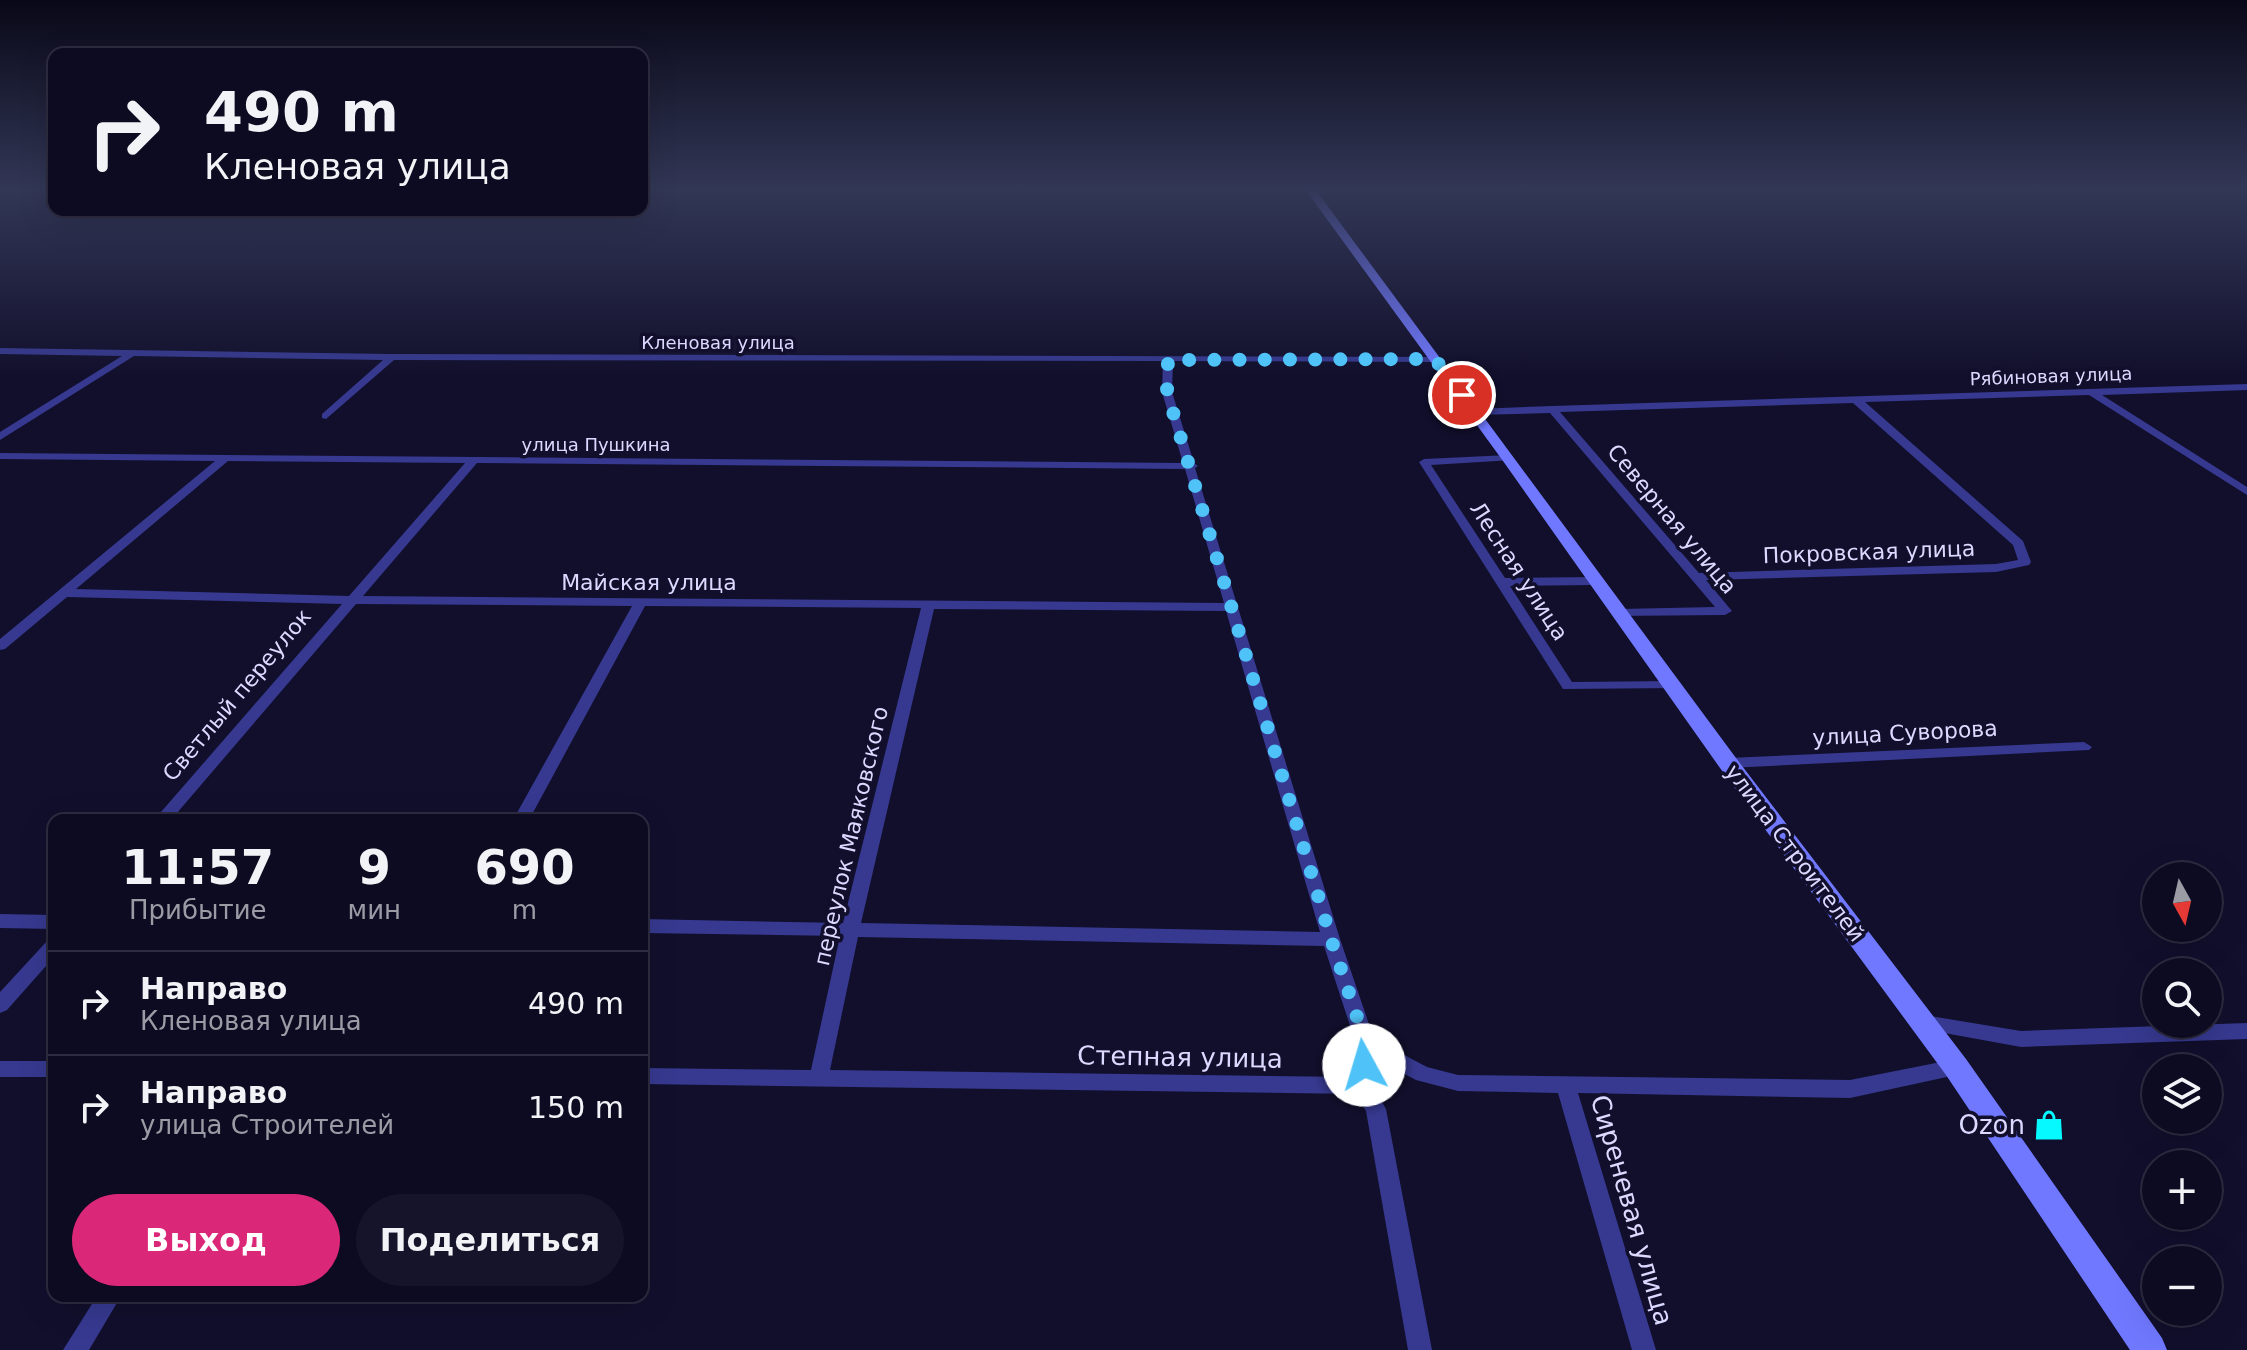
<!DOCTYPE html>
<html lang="ru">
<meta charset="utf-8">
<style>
body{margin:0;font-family:"DejaVu Sans",sans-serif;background:#16142a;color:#f1f3f6;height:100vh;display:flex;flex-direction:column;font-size:30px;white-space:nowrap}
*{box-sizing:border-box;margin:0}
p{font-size:26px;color:#9a9ba5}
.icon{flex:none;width:44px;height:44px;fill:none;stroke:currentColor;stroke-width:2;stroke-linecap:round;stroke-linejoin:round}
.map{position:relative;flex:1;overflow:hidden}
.details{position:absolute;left:48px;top:814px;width:600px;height:488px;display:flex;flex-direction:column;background:#0d0b21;border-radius:16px;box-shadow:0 8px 32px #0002,0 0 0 2px #2d2b3f}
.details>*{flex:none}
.guide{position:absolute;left:48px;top:48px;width:600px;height:168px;border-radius:16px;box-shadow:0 8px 32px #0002,0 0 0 2px #2d2b3f;background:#0d0b21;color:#f1f3f6;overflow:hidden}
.needle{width:52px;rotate:172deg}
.fabs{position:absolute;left:2142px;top:862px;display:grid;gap:16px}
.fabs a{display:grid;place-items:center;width:80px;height:80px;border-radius:50%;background:#0d0b21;box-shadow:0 8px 32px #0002,0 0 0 2px #2d2b3f;font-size:40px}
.pin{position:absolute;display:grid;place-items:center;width:68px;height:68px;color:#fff;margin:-34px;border:4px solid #fff;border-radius:50%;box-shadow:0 2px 8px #0007}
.me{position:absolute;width:88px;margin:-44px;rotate:354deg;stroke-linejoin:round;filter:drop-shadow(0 0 6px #0008)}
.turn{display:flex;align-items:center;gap:28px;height:168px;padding:0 24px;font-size:36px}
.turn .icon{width:104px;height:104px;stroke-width:2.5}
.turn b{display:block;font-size:56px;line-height:68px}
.eta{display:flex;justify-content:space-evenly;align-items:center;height:136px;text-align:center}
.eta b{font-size:48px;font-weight:800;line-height:56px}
.action{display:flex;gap:16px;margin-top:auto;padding:16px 24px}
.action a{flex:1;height:92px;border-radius:48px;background:#db2777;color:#fff;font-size:32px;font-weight:800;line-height:92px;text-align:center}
.action a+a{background:#16142a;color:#f1f3f6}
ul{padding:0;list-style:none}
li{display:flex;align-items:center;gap:24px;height:104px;padding:0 24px;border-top:2px solid #2d2b3f}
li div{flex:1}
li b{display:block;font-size:30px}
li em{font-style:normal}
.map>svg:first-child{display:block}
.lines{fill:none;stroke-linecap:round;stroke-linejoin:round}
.street{fill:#36398f;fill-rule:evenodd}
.secondary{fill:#7078ff;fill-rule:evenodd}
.route{stroke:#4fc3f7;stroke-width:14;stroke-dasharray:0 25.2}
.labels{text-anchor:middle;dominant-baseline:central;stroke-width:7;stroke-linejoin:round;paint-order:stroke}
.far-street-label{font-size:18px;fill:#dbd9ff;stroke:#110f2c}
.street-label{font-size:22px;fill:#dbd9ff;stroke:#110f2c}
.near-street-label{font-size:26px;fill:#dbd9ff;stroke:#110f2c}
.near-poi-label{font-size:26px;fill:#dbd9ff;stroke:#110f2c;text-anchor:end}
</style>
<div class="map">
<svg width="2247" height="1350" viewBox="0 0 2247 1350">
<rect width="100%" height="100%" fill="#110f2c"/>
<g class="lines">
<path class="street" d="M0,348l392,6 1046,3v4l-3,1 -262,-1 -1,31 22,71 4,3 -3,2 145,471 34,100 53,28 31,8 392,5 106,-21 7,2 3,6 -3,6 -7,2 -106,23 -272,-5 78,257h-24l-74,-257 -100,-2 -42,-11 -42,-22 -2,27 14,24 46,241h-24l-42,-239 -10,-17 -714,-10v-16l169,2 29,-134 -198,-3v-14l201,4 78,-315 -276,-2 -116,214h-16l119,-214 -276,-2 -185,216h-17l188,-216 -275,-7 -62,52 -5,1v-11l215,-178 -215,-2v-6l1183,10 -21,-71 1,-31 -769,-1 -68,59 -4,-1v-4l61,-54 -249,-4 -134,84v-8l122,-76 -122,-2zM228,461l237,2 -116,133 -273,-7zM477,463l708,6 39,134 -861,-7zM934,609l292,2 94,321 -459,-9zM858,937l466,9 32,98 -3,33 -523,-7z
M2247,384v6l-145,5 145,92v8l-158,-100 -224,7 158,139 8,21 -2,3 -33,7 -290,8 26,31 -7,4 -111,1 -2,-3 7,-4 96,-2 -165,-194 -75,2 -5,-3 5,-3 77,-3zM1853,403l160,142 5,15 -22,4 -297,9 -139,-161z
M1509,455l5,3 -1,2 -82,5 74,113 91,-1 6,4 -6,4 -86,1 62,96 101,-1 7,4 -2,3 -115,1 -144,-227 5,-3z
M2084,742l8,5 -3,3 -361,18 -8,-5 8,-5z
M0,914l54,1v14l-54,-1z
M54,938v19l-47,53 -7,3v-21l48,-52z
M1924,1015l97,16 226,-8v16l-226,8 -104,-19 -2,-5 2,-5z
M0,1061h54v16h-54z
M97,1296h24l-32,54h-26z"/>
<path class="secondary" d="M1305,189h10l421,569 230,301 196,279 5,12h-37l-184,-275 -226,-307 -217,-307z"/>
</g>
<linearGradient id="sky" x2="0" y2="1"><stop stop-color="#090818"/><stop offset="0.5" stop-color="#323756"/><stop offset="1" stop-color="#323756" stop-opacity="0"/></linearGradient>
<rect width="2247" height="378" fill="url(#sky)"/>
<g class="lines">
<path class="route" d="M1364,1065l2,-21 -35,-105 -164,-547 1,-32 267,-1 27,36"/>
</g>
<defs>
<g id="shop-bare" transform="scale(2.4)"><path d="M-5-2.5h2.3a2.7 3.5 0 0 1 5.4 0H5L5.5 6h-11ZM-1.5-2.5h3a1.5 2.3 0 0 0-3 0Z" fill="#05f9ff" stroke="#110f2c" stroke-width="2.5" paint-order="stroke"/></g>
</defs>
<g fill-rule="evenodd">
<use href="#shop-bare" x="2049" y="1125"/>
</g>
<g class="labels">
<g class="far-street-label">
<text x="718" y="342">Кленовая улица</text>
<text transform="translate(2051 376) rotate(-2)">Рябиновая улица</text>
<text x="596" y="444">улица Пушкина</text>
</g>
<g class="street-label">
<text transform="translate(1672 519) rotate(50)">Северная улица</text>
<text transform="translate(1869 552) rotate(-2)">Покровская улица</text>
<text transform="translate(1519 571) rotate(57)">Лесная улица</text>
<text x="649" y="582">Майская улица</text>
<text transform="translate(237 695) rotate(-50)">Светлый переулок</text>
<text transform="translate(1905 733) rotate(-3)">улица Суворова</text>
<text transform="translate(851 836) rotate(-77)">переулок Маяковского</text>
<text transform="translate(1795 853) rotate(53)">улица Строителей</text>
</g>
<g class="near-street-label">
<text transform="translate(1180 1057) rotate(1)">Степная улица</text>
<text transform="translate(1632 1210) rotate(74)">Сиреневая улица</text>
</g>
<g class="near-poi-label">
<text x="2025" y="1125">Ozon</text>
</g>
</g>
</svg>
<div class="fabs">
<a><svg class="needle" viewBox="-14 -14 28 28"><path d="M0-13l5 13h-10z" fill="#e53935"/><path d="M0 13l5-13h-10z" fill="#9a9ba5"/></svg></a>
<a><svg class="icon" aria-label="search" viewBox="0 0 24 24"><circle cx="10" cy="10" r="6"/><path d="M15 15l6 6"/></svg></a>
<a><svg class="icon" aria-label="layers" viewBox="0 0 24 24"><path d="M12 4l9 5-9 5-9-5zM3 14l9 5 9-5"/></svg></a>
<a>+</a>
<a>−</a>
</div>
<div class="pin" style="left:1462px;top:395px;background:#d93025"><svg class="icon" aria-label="arrive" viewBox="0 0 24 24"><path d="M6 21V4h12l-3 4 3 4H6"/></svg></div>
<svg class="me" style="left:1364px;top:1065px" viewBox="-20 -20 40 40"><circle r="19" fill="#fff"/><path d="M0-13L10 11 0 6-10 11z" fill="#4fc3f7"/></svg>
<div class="guide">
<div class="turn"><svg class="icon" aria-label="right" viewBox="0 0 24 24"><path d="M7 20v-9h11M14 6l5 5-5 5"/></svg><div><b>490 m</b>Кленовая улица</div></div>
</div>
<section class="details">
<div class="eta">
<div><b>11:57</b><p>Прибытие</p></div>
<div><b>9</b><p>мин</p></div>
<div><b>690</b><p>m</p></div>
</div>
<ul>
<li><svg class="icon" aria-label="right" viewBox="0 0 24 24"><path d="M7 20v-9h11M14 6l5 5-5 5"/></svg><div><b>Направо</b><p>Кленовая улица</p></div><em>490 m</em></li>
<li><svg class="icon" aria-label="right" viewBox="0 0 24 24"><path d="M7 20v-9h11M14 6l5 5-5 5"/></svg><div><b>Направо</b><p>улица Строителей</p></div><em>150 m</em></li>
</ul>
<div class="action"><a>Выход</a><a>Поделиться</a></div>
</section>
</div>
